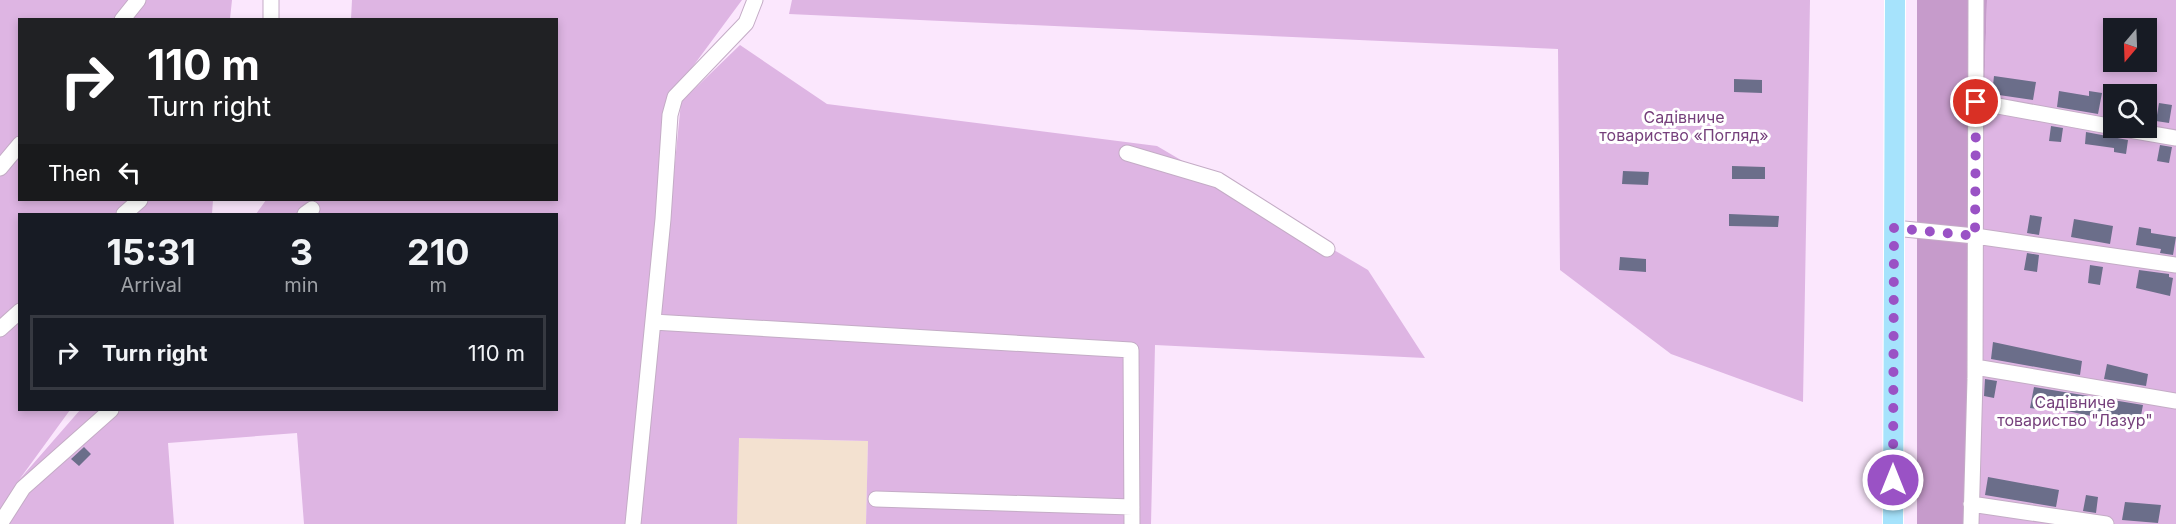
<!DOCTYPE html>
<meta charset="utf-8">
<style>
body{margin:0;font-family:Inter,sans-serif;background:#242831;color:#f1f3f6;height:100vh;display:flex;flex-direction:column;font-size:22px;white-space:nowrap}
*{box-sizing:border-box;margin:0}
p{font-size:20px;color:#9ea1a6}
.icon{flex:none;width:33px;height:33px;fill:none;stroke:currentColor;stroke-width:2;stroke-linecap:round;stroke-linejoin:round}
.map{position:relative;flex:1;overflow:hidden}
.panel{position:absolute;left:18px;top:213px;width:540px;height:198px;display:flex;flex-direction:column;background:#171b24;border-radius:0px;box-shadow:0 3px 9px #0003}
.panel>*{flex:none}
.hud{position:absolute;left:18px;top:18px;width:540px;height:183px;border-radius:0px;box-shadow:0 3px 9px #0003;background:#202124;color:#fff;overflow:hidden}
.needle{width:39px;rotate:199deg}
.fabs{position:absolute;left:2103px;top:18px;display:grid;gap:12px}
.fabs a{display:grid;place-items:center;width:54px;height:54px;border-radius:0px;background:#171b24;box-shadow:0 3px 9px #0003;font-size:30px}
.pin{position:absolute;display:grid;place-items:center;width:51px;height:51px;color:#fff;margin:-26px;border:3px solid #fff;border-radius:50%;box-shadow:0 2px 6px #0007}
.me{position:absolute;width:66px;margin:-33px;rotate:0deg;stroke-linejoin:round;filter:drop-shadow(0 0 4px #0008)}
.turn{display:flex;align-items:center;gap:21px;height:126px;padding:0 30px;font-size:27px}
.turn .icon{width:78px;height:78px;stroke-width:2.5}
.turn b{display:block;font-size:42px;line-height:51px}
.then{display:flex;align-items:center;height:57px;padding:0 30px;background:#0003;gap:12px;font-size:22px}
.eta{display:flex;justify-content:space-evenly;align-items:center;height:102px;text-align:center}
.eta b{font-size:36px;font-weight:700;line-height:42px}
ul{padding:0;list-style:none}
li{display:flex;align-items:center;gap:18px;height:75px;margin:0 12px 9px;padding:0 18px;border:3px solid #363941;border-radius:0px}
li div{flex:1}
li b{display:block;font-size:22px}
li em{font-style:normal}
.map>svg:first-child{display:block}
.industrial{fill:#f3e1d0}
.green{fill:#deb5e3;fill-rule:evenodd}
.forest{fill:#c69bcb}
.building{fill:#6b6e8a}
.lines{fill:none;stroke-linecap:round;stroke-linejoin:round}
.minor-casing{stroke:#c4acc6;stroke-width:17}
.major-casing{stroke:#fff;stroke-width:22}
.minor{stroke:#fff;stroke-width:15}
.major{stroke:#a6e3fc;stroke-width:20}
.route{stroke:#9a52c5;stroke-width:10;stroke-dasharray:0 18}
.labels{text-anchor:middle;dominant-baseline:central;stroke-width:6;stroke-linejoin:round;paint-order:stroke}
.park-label{font-size:16px;fill:#753f7b;stroke:#fff}
</style>
<div class="map">
<svg width="2176" height="524" viewBox="0 0 2176 524">
<rect width="100%" height="100%" fill="#fbe7fd"/>
<path class="industrial" d="M738,438l130,3 -2,83h-129z"/>
<path class="green" d="M0,0h232l-2,19 -210,1v180h193l-1,14h-192v196h50l-51,70 61,-70h476v-196h-300l10,-14h290v-180l-205,-1 1,-19h390l-71,96 -41,428h-326l-7,-91 -129,10 6,81h-174z
M792,0h1018l-7,402 -132,-48 -111,-84 -2,-221 -769,-35z
M1987,0h189v524h-205zM2114,28h32v34h-32zM2114,94h32v34h-32z
M740,45l87,59 330,42 211,124 57,88 -270,-13 -4,179h-285l2,-83 -129,-3 -2,86h-98l42,-422z"/>
<path class="forest" d="M1917,0h70l-16,524h-54z"/>
<path class="building" d="M1994,76l42,6 -3,18 -41,-6z
M1734,79l28,1v13l-28,-1z
M2059,91l30,5v-5l13,2 -4,21 -41,-7z
M2159,103l13,2 -3,18 -13,-2z
M2051,126l12,2 -2,14 -12,-1z
M2086,132l42,8 -2,14 -12,-2v-4l-29,-4z
M2160,145l12,2 -3,16 -12,-2z
M1732,166l33,1v12h-33z
M1623,171l26,1 -1,13 -26,-1z
M1729,214l50,2 -1,11 -49,-1z
M2030,215l12,2 -3,18 -12,-2z
M2074,219l39,7 -3,18 -39,-7z
M2139,227l12,2v4l25,4 -3,18 -13,-2 1,-4 -25,-4z
M2027,253l12,2 -2,17 -13,-2z
M1620,257l26,2v13l-27,-2z
M2090,265l13,2 -3,18 -12,-2z
M2139,270l30,4v3l4,1 -3,18 -34,-8z
M1993,342l89,19 -2,14 -89,-16z
M2107,364l41,10 -2,12 -42,-7z
M1985,379l12,2 -3,17 -10,-2z
M2034,387l109,18 -4,21 -96,-20v4l-13,-2z
M84,447l7,7 -12,12 -8,-7z
M1988,477l71,13 -3,17 -71,-12z
M2086,495l12,2 -2,16 -13,-2z
M2125,502l36,3 -3,18 -36,-3z"/>
<g class="lines">
<g class="minor-casing">
<path id="minor" d="M122,20l16,-20
M271,20v-20
M1976,102l138,25
M2118,128l58,10
M1127,153l91,27 109,69
M0,168l20,-24
M124,214l16,-14
M305,214l7,-5
M1894,228l81,8 201,29
M653,322l478,28 1,174
M0,329l20,-18
M1975,367l201,34
M876,499l256,8
M1971,504l135,20
M0,524l23,-36 88,-78
M633,524l30,-305 7,-104 5,-18 71,-74 9,-23
M1971,524l4,-145 1,-379"/>
</g>
<g class="major-casing">
<path id="major" d="M1893,524l2,-524"/>
</g>
<use href="#minor" class="minor"/>
<use href="#major" class="major"/>
</g>
<g class="lines">
<path class="route" d="M1893,480l1,-252 81,8 1,-134"/>
</g>
<g class="labels">
<g class="park-label">
<text x="1684" y="117">Садівниче<tspan x="1684" dy="18">товариство «Погляд»</tspan></text>
<text x="2075" y="402">Садівниче<tspan x="2075" dy="18">товариство "Лазур"</tspan></text>
</g>
</g>
</svg>
<div class="fabs">
<a><svg class="needle" viewBox="-14 -14 28 28"><path d="M0-13l5 13h-10z" fill="#e53935"/><path d="M0 13l5-13h-10z" fill="#9ea1a6"/></svg></a>
<a><svg class="icon" aria-label="search" viewBox="0 0 24 24"><circle cx="10" cy="10" r="6"/><path d="M15 15l6 6"/></svg></a>
</div>
<div class="pin" style="left:1976px;top:102px;background:#d93025"><svg class="icon" aria-label="arrive" viewBox="0 0 24 24"><path d="M6 21V4h12l-3 4 3 4H6"/></svg></div>
<svg class="me" style="left:1893px;top:480px" viewBox="-20 -20 40 40"><circle r="17" fill="#9a52c5" stroke="#fff" stroke-width="3"/><path d="M0-11L8 9 0 5-8 9z" fill="#fff"/></svg>
<div class="hud">
<div class="turn"><svg class="icon" aria-label="right" viewBox="0 0 24 24"><path d="M7 20v-9h11M14 6l5 5-5 5"/></svg><div><b>110 m</b>Turn right</div></div>
<div class="then">Then<svg class="icon" aria-label="left" viewBox="0 0 24 24"><path d="M17 20v-9H6M10 6l-5 5 5 5"/></svg></div>
</div>
<section class="panel">
<div class="eta">
<div><b>15:31</b><p>Arrival</p></div>
<div><b>3</b><p>min</p></div>
<div><b>210</b><p>m</p></div>
</div>
<ul>
<li><svg class="icon" aria-label="right" viewBox="0 0 24 24"><path d="M7 20v-9h11M14 6l5 5-5 5"/></svg><div><b>Turn right</b></div><em>110 m</em></li>
</ul>
</section>
</div>
